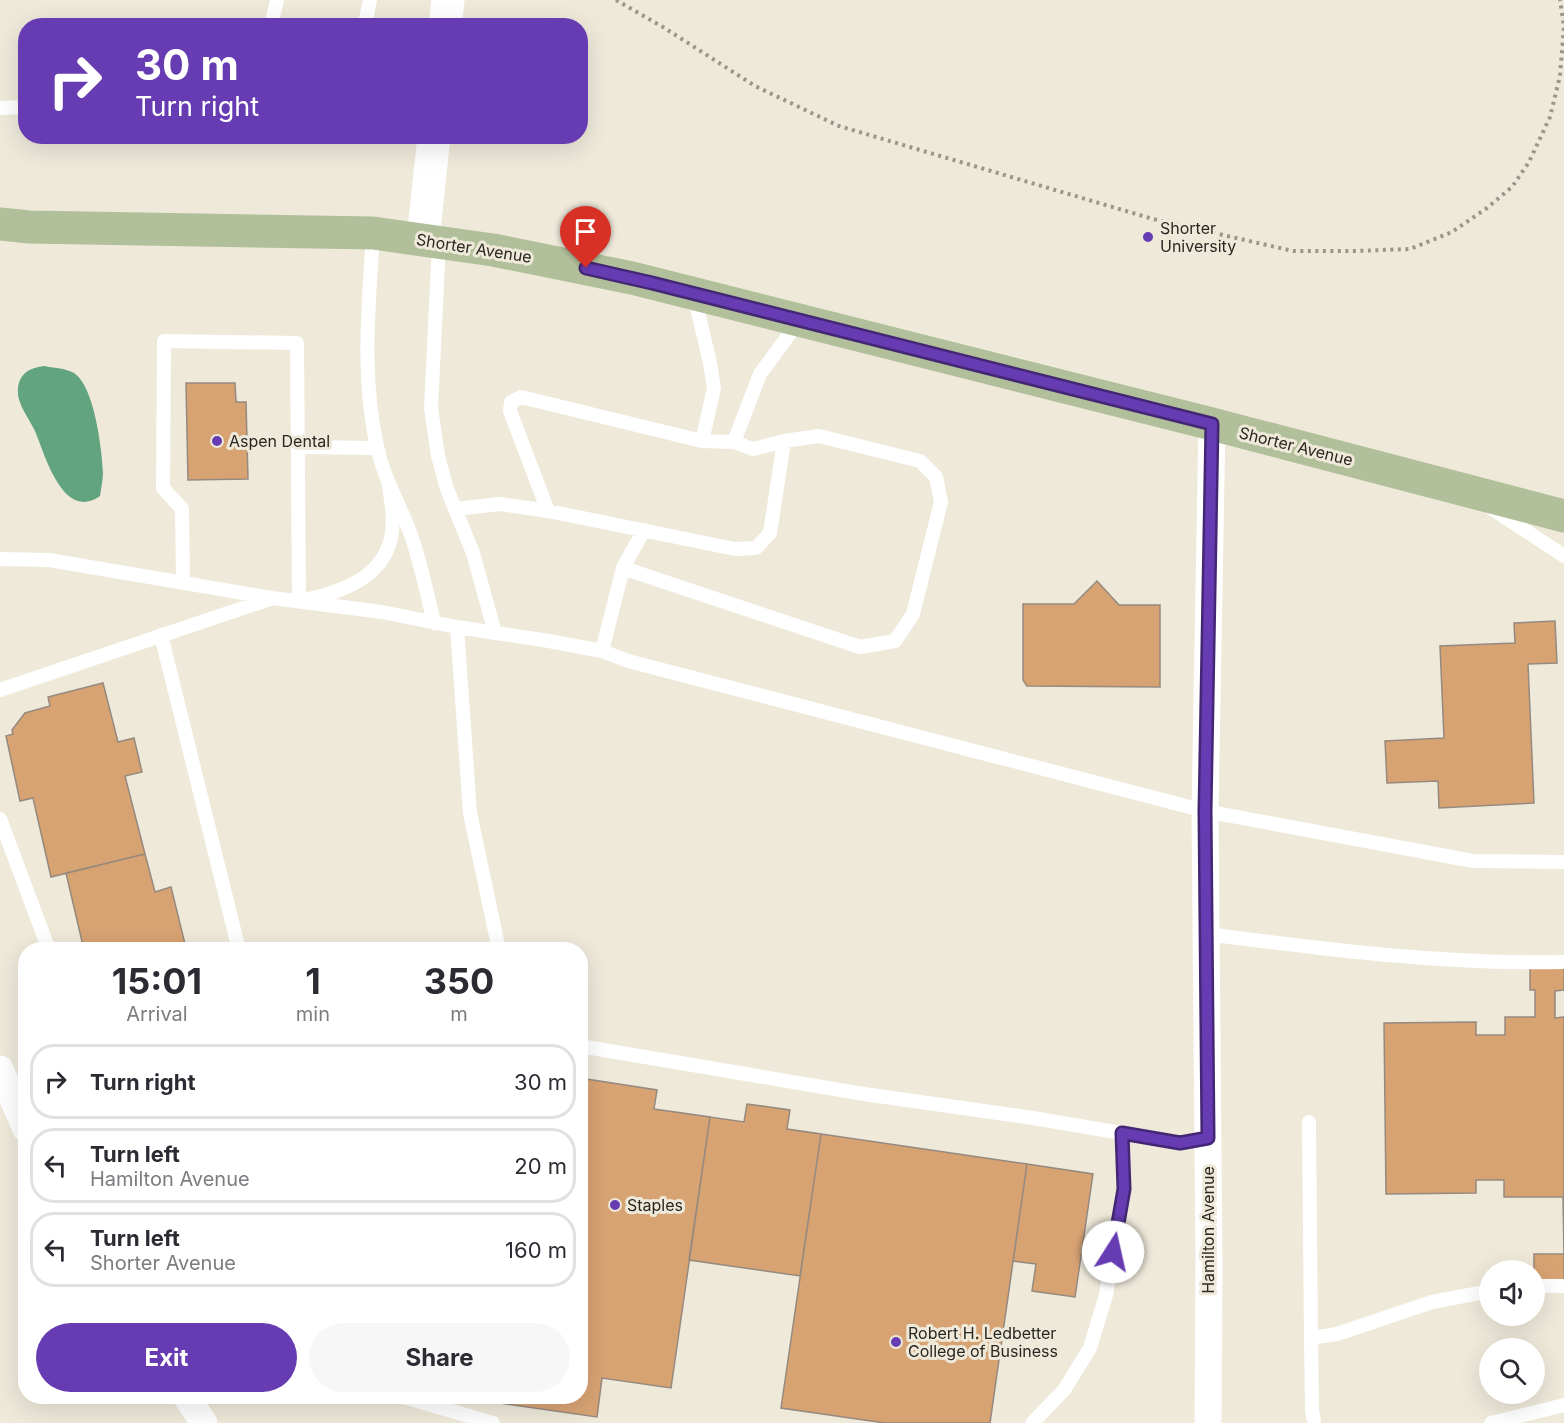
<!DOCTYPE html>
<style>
body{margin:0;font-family:Inter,sans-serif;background:#f7f7f7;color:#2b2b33;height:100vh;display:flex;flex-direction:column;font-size:22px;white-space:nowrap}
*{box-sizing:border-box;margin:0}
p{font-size:20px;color:#7c7c81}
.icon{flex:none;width:33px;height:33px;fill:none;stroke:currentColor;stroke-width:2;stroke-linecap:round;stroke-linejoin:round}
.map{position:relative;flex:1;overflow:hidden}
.side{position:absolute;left:18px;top:942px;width:570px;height:462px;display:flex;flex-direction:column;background:#fff;border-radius:24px;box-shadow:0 6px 24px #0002}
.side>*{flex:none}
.top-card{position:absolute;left:18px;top:18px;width:570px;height:126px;border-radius:24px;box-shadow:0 6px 24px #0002;background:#673cb3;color:#fff;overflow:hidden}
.controls{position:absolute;left:1479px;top:1260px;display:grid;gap:12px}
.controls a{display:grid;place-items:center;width:66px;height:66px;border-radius:50%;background:#fff;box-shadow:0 6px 24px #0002;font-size:30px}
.pin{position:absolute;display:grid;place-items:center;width:51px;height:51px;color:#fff;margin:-62px -26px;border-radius:50% 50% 50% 0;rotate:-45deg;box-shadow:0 0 6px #0007}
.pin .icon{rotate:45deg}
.me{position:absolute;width:66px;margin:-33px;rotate:10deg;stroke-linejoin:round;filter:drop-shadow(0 0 4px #0008)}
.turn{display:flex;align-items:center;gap:21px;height:126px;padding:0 18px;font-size:27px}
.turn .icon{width:78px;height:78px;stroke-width:2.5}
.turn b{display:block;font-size:42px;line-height:51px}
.eta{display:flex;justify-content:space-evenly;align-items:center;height:102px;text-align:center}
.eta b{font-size:36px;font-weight:700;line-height:42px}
.action{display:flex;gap:12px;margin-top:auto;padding:12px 18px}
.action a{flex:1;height:69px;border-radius:36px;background:#673cb3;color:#fff;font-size:24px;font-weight:700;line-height:69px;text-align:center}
.action a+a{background:#f7f7f7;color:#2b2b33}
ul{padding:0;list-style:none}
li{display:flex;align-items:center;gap:18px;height:75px;margin:0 12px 9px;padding:0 6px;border:3px solid #e1e1e2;border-radius:24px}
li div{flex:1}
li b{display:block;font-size:22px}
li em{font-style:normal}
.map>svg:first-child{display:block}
.water{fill:#61a47d}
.building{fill:#d8a373;stroke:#96897e;stroke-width:1.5}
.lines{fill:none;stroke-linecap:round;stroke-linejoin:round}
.path{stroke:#99968a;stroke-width:4;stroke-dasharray:3 4.5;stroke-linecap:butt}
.service{stroke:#fff;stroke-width:14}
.minor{stroke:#fff;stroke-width:27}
.tertiary{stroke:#fff;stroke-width:33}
.primary{stroke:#b1bf9a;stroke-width:33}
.route-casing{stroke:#432774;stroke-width:15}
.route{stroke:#673cb3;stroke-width:10}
.poi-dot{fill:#673cb3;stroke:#eee9d9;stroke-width:2}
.labels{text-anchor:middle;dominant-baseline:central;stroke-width:6;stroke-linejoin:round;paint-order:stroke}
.poi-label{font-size:16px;fill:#292721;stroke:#eee9d9;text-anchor:start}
.street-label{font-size:16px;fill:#292721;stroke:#eee9d9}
</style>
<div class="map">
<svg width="1564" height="1423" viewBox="0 0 1564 1423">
<rect width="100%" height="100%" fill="#eee9d9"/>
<path class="water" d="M44,366c9,2 20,2 28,6 22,10 30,77 31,100 0,8 -2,16 -3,24 -37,26 -55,-41 -65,-65 -6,-13 -19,-28 -17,-43 2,-16 13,-20 26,-22z"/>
<path class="building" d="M186,383h49l1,19h10l2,77 -60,1z
M1097,581l22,24h41v82l-133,-1 -4,-6v-76h51z
M1555,621l2,42 -29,1 6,139 -95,5 -1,-27 -51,2 -2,-42 59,-3 -4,-92 75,-3 -1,-20z
M103,683l15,59 16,-4 8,34 -17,4 20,78 -94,23 -18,-79 -13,3 -14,-65 7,-2 -1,-4 13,-17 25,-7 -2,-9z
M145,854l10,38 16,-5 14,57 -16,6h-85l-18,-77z
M1530,963h34v27l-9,1v27l9,-1v263h-30v-26h30l-1,-57h-59v-17h-28v13l-90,1 -2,-171 92,-1v13h29v-18h30v-27h-5z
M580,1078l77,12 -3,19 56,8 -39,271 -69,-10 -5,39 -104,-15 1,-6h86z
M747,1104l43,6 -3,19 34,5 -21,142 -111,-16 21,-143 34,5z
M821,1134l206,30 -37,259h-105l-104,-15z
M1027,1164l66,10 -18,123 -43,-6 4,-27 -23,-3z"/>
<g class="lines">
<path class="path" d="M616,0l47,27 92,59 84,40 314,93 140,32h61l56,-2 42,-17 35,-24 25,-21 17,-25 21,-45 10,-41 4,-50 -4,-26"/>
<path class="service" d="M271,26l6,-26
M362,26l4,-7 4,-19
M0,108l26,-1
M373,233c-4,70 -12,143 4,213 6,31 23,59 34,89 10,29 16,58 23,88
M439,243l-8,165 7,48 9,33 26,64 22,80
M694,295l16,68 4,25 -12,53
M734,442l26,-68 39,-53
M298,447l79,1
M1491,508l73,48
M455,509l45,-5 48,7 187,38 21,-1 14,-15 14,-92
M548,511l-38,-100 1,-9 10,-5 181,44 32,1 19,7 31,-8 35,-5 101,25 16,16 5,25 -28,112 -18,27 -35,6 -237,-79
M0,559l49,1 223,38 110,14 75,15 92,14 53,10 26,10 577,150 268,50 91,1
M183,583l-1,-74 -19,-21 1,-147 133,2 2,258c37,-7 83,-21 92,-63 4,-19 0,-39 -3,-57
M457,627l13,186 29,137
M161,635l78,315
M602,651l21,-83 21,-38
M0,690l270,-91
M0,819l49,131
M1206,934c119,15 238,31 358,28
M580,1046l284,48 169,24 147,25 28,-5
M1309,1122l2,216 1,71 2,14
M1534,1286h30
M1311,1338l26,-4 95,-32 58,-11
M400,1396l93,27
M1032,1423l32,-33 26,-42 16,-53 18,-106 -2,-56
M1491,1423l73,-18"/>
<path class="minor" d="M0,1069l26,60
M186,1396l18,27
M1208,1423l1,-160 -4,-452 7,-387"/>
<path class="tertiary" d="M445,26l3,-26
M423,239l11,-103"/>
<path class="primary" d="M0,224l29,3 344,6 120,17 139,28 580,146 352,92"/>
</g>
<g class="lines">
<g class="route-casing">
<path id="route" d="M586,268l66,15 560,141 -7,387 3,327 -28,5 -58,-10 2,56 -11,63"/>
</g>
<use href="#route" class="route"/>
</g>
<g class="poi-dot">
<circle cx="1148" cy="237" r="6"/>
<circle cx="217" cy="441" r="6"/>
<circle cx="615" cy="1205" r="6"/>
<circle cx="896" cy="1342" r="6"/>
</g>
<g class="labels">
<g class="poi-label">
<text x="1160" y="228">Shorter<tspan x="1160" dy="18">University</tspan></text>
<text x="229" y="441">Aspen Dental</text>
<text x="627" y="1205">Staples</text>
<text x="908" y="1333">Robert H. Ledbetter<tspan x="908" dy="18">College of Business</tspan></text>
</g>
<g class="street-label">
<text transform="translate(474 248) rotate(9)">Shorter Avenue</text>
<text transform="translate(1296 446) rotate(14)">Shorter Avenue</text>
<text transform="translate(1208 1230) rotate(-90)">Hamilton Avenue</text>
</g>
</g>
</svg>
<div class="controls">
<a><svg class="icon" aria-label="sound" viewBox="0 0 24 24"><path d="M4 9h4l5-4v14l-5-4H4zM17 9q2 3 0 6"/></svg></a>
<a><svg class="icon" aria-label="search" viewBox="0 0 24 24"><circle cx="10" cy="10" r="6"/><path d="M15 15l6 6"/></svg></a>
</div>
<div class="pin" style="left:586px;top:268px;background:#d93025"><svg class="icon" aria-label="arrive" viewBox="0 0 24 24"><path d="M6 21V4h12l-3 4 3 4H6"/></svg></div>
<svg class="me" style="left:1113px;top:1252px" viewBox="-20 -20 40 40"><circle r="19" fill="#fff"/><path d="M0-13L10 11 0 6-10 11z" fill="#673cb3"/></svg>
<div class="top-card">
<div class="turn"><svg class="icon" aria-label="right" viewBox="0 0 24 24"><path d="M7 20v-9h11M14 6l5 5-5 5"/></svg><div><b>30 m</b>Turn right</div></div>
</div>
<section class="side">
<div class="eta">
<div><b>15:01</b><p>Arrival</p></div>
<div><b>1</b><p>min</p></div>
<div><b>350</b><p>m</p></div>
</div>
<ul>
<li><svg class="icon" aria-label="right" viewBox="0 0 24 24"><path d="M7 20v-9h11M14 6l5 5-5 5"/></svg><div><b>Turn right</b></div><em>30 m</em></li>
<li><svg class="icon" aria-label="left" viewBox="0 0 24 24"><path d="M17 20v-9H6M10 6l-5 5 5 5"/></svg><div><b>Turn left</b><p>Hamilton Avenue</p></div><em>20 m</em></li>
<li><svg class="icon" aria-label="left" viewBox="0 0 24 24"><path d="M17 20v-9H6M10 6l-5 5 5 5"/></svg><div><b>Turn left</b><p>Shorter Avenue</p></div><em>160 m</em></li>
</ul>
<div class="action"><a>Exit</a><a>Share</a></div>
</section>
</div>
